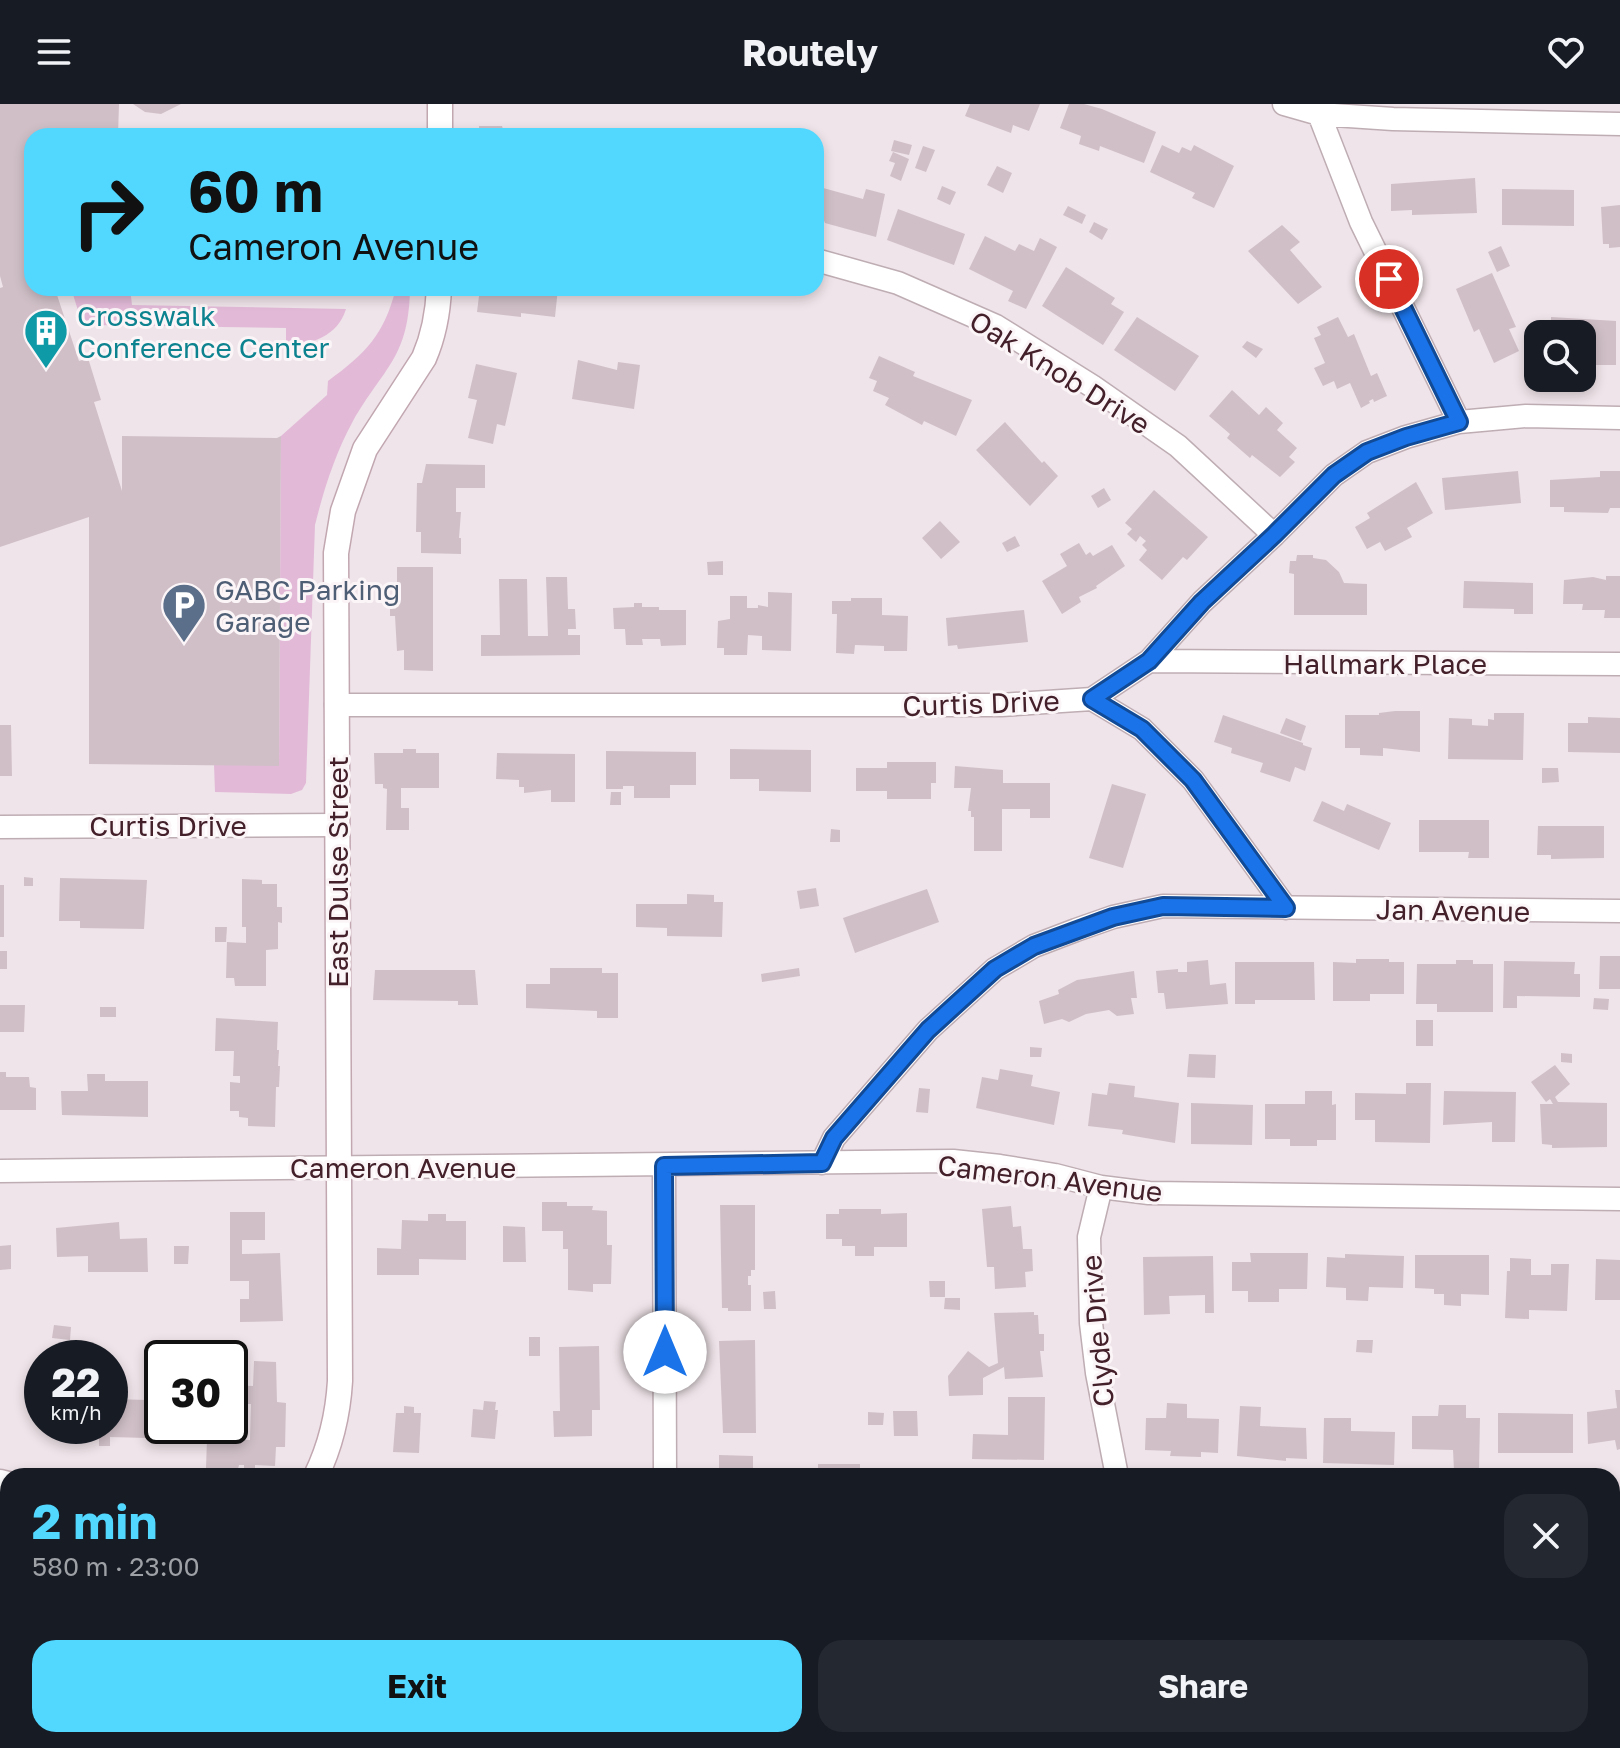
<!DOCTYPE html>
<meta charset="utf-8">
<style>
body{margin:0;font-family:"Golos Text",sans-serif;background:#242831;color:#f1f3f6;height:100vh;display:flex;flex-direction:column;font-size:30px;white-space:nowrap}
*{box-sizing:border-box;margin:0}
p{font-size:26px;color:#9ea1a6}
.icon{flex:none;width:44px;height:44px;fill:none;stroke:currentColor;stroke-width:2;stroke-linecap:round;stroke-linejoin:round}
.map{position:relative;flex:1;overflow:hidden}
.panel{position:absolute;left:0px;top:1364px;width:1620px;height:280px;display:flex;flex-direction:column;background:#171b24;border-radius:24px 24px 0 0;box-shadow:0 4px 12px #0003}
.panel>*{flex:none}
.hud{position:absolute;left:24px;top:24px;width:800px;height:168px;border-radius:24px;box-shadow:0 4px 12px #0003;background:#52d7ff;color:#111;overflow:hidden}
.fabs{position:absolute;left:1524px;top:216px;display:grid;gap:16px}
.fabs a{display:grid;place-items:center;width:72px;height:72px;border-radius:16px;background:#171b24;box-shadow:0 4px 12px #0003;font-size:40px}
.speed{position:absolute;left:24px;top:1236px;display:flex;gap:16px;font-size:40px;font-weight:700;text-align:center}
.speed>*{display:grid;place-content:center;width:104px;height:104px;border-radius:50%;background:#171b24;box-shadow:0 4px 12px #0003;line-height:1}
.speed small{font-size:20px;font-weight:400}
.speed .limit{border:4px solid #111;border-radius:12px;background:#fff;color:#111}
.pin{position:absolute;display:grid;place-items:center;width:68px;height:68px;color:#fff;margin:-34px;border:4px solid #fff;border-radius:50%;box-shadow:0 2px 8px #0007}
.me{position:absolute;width:88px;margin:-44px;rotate:0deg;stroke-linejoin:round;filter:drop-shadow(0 0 6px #0008)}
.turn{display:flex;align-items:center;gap:28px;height:168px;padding:0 32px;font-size:36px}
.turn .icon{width:104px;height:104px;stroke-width:2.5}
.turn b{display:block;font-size:56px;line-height:68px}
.round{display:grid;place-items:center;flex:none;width:84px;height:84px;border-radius:24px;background:#242831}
.head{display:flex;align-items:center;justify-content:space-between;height:136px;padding:0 32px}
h1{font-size:48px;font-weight:700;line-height:60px;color:#52d7ff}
.cta{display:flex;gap:16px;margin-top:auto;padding:16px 32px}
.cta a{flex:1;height:92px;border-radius:24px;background:#52d7ff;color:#111;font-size:32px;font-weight:700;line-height:92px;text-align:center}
.cta a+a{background:#242831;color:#f1f3f6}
header{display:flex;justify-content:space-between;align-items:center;height:104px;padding:0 32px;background:#171b24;font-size:36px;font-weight:700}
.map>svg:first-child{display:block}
.green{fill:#e2bad8}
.building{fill:#d0bfc7}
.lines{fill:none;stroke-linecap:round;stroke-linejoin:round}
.street-casing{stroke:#bfadb4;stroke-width:25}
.secondary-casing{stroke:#c2a7b1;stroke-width:27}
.street{stroke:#fff;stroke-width:22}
.secondary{stroke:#fff;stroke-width:24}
.route-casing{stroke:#114b97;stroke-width:20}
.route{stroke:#1a73e8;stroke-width:14}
.labels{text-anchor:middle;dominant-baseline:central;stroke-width:6;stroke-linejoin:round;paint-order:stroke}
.culture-label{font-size:28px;fill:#0d838f;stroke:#fbf5f8;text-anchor:start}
.street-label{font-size:28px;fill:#43202a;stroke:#fbf5f8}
.service-label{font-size:28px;fill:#4e5e75;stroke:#fbf5f8;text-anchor:start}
</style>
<header><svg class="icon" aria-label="menu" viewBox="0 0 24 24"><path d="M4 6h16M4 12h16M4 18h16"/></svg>Routely<svg class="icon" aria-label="heart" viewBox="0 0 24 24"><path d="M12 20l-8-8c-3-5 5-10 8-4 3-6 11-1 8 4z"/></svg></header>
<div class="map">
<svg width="1620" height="1644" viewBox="0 0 1620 1644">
<rect width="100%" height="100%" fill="#efe4e9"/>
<path class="green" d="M71,184h59l2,17 214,4c-8,27 -34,35 -60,38v-19l-197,-3 -9,-8z
M396,184h14c-1,70 -26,79 -57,133 -18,33 -29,68 -38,104l-9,258 -4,7 -11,4 -76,-2 -1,-27h65l2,-329 46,-41 1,-14c38,-28 56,-46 68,-93z"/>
<path class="building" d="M0,0h119l-1,32h-86v80l-8,3 8,3v66h15l2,6 7,-2 23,69 9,-3 13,42 -7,2 28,89v-55l155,2 4,-2 -2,330 -190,-2v-247l-89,30v-259l3,-1 -3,-11z
M133,0h48l-20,10 -16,-2z
M970,0h70l-11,27 -16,-6 -2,8 -46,-17z
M1069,0h15l18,5 54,23 -12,31 -44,-17 -1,5 -20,-7 2,-8 -21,-8z
M479,22h23l1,3 40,3v4h-64z
M894,36l18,5 -3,10 -18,-4z
M1162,41l17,8 3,-6 9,4 3,-6 40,21 -20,42 -22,-10 3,-5 -45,-21z
M923,42l12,4 -9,22 -11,-4z
M893,48l16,7 -8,22 -11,-5 5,-13 -6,-2z
M997,62l15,7 -9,20 -16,-8z
M1475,74l2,35 -65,2v-5l-21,1v-27z
M816,82l47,13 3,-10 19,5 -9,43 -51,-14 -2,-5 -7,-2z
M942,82l14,6 -6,13 -13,-6z
M1502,85l72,1v36l-72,-1z
M1620,101v42l-11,1v-4h-6l-2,-37z
M1068,102l18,9 -4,9 -19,-9z
M898,105l67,25 -11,31 -67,-25z
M1094,118l14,7 -6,11 -13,-8z
M1282,121l18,17 -10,8 32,37 -24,17 -50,-53z
M985,132l30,15 4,-7 15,7 6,-13 17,9 -31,62 -18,-8 5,-10 -44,-22z
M1501,142l9,20 -13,6 -9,-20z
M1066,163l49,31 -4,6 13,8 -21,33 -61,-39z
M1492,169l24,54 -7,2 10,22 -25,12 -15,-34 -5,3 -18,-43z
M480,184h78l-3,29 -34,-4v4l-44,-5z
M1137,213l62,39 -24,35 -61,-41z
M1338,213l10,20 6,-3 17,42 6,-3 10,23 -13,6 -1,-3 -4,2 1,2 -9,5 -11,-25 -13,6 -3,-8 -11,5 -9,-18 11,-5 -11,-25 7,-3 -4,-8z
M1551,213l65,4v44h-22v-4h-10l-2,-27h-31z
M1247,237l16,8 -7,9 -14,-11z
M879,252l36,16 -2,4 59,24 -16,36 -32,-15 -2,4 -37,-20 4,-7 -16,-7 4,-10 -8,-3z
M578,256l39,10 1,-8 22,3 -6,44 -62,-10z
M476,260l41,9 -12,53 -8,-2 -4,20 -25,-6 9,-38 -9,-2z
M1232,286l27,25 7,-8 17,16 -6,7 20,18 -8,9 6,5 -15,15 -28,-22 -2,3 -23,-20 3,-4 -21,-18z
M1005,318l37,41 2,-2 14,15 -28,30 -54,-56z
M426,360l59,1v23h-29v24h5l-2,26h2v16l-40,-1v-21h-5l1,-49h5z
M1518,367l3,32 -76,7 -3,-32z
M1600,367h20v37h-10l-2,5 -44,-1v-5h-14v-27l50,-3z
M1416,378l17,31 -26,15 5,9 -27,14 -5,-9 -13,7 -12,-22 15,-9 -3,-5z
M1104,384l7,12 -13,8 -7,-12z
M1154,386l54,47 -21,23 -4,-3 -21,23 -23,-20 8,-10 -5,-5 4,-4 -6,-5 -4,6 -9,-8 5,-5 -7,-6z
M940,417l20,21 -19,17 -19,-21z
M1015,432l5,10 -13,6 -5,-9z
M1079,439l7,12 4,-3 3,4 19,-11 13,21 -29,20 1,2 -18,9 2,5 -19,12 -20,-33 25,-15 -7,-12z
M1297,451h16v3l13,2 13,12 5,11 23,1v31h-73v-41l-5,-1 1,-12h6z
M723,457v14h-15l-1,-13z
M397,463h36v104l-29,-1v-20l-7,1 -2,-35h-5v-9h7z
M1606,472h14v42h-16l1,-8h-23l1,-6h-20l1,-24 29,-3 13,3z
M546,473h21l1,32h7l1,20h-8v6h12v20l-99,1v-21h19l-1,-56h28l1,57h20z
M1464,477l69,2v31h-19v-5l-51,-1z
M768,488l24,1 -1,58 -29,-1v-14l-14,-1 -1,20h-23v-7h-7l1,-27 12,-2v-23h17v12h11v-3l10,2z
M851,494h31v17l26,1 -1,35h-23v-5l-29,-1 -1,9 -18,-1 1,-39h-5v-13h19z
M634,499h8v4h17v3h27v35l-25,1 -1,-7h-18l1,6h-17l-1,-16h-11l-1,-21 21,-1z
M1024,506l4,32 -70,7 -1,-4 -9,1 -2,-28z
M1395,607h25v41l-37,-4v8l-23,-1v-7h-15v-33h34v-2z
M1494,609h30l-1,47 -75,-1 1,-41 23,1v6l16,1v-7l6,1z
M1223,611l80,28v2l9,3 -7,23 -10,-4 -5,15 -30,-10 3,-9 -32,-10 1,-5 -18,-6z
M1588,613l32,1v35l-52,-1v-29h20z
M1286,614l20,8 -5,15 -21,-8z
M0,621h11l1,51h-12z
M403,645h13v4h23v35h-38v20h8v22h-23l1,-41 -4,-1v-4h-8l-1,-31h29z
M730,645l81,1v42l-52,-1v-12h-29z
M606,647l90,1v33h-26v13h-36v-12h-11v3h-17z
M497,649l78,1v48h-24v-12l-27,3v-6h-5v-7l-23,-1z
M887,658h49v21h-5v16h-44v-8h-31v-23h31z
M955,662l48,4v13h47v35h-20v-9h-28v42h-28v-34h-3v-6h-3l3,-23h-17z
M1542,664h16l1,14 -17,1z
M1112,680l34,10 -23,74 -34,-10z
M611,688h10v13h-11z
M1322,697l22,10 3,-7 44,19 -12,27 -66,-29z
M1419,716h70v38h-21l1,-6h-50z
M1538,722h66v32l-53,1v-4h-14z
M831,725l9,1v12h-10z
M24,773l9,1v8h-9z
M60,774l87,2 -3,49 -64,-1v-7h-21z
M242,775l20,1v4h15v23h5v16l-4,-1v27l-12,1v36h-31l-1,-8h-8l1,-36 19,1v-16h-4z
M0,781h4v52h-4z
M816,784l3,18 -19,3 -3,-18z
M927,785l12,33 -84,31 -12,-35z
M687,790l27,1v7h9l-1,35 -55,-1v-8l-31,-1v-23h51z
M215,823h12l-1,15h-11z
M0,847h7v18h-7z
M1600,852h20v33h-21z
M1356,855h33v3h15v32h-34v7h-37v-39l23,1z
M1208,856l2,25 16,-2 2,21 -62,5 -2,-16h-6l-2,-22 22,-2v3h9v-10z
M1456,856h17v4h20v48h-56v-8h-21l1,-40h39z
M1504,857l71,1 -1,12h6v23l-63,-1v12h-14z
M1235,858h79l1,38h-60v4h-20z
M550,864h52v5h16v45h-21v-7l-71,-3v-24h24z
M799,864l1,8 -38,6 -1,-8z
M375,866h100l3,35h-20v-4l-85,-1z
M1134,867l3,27h-6l3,16 -17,2 -8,-6 -23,4 -17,8 -7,-3 -18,5 -5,-23 20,-7 -1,-4 19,-10z
M1594,894l15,1 -1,11 -15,-1z
M0,901h25l-1,27h-24z
M100,903h16v10h-16z
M216,914l62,4 -1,28h2l-1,16h2l-1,21h-3l-1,40 -27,-1v-8l-9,-1v-6h-9v-29l10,1v-7h-7l1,-25h-19z
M1416,916h17v26h-17z
M1030,943l12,1 -1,9h-11z
M1561,949l11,1v9l-11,-1z
M1189,950l27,1 -1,23 -28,-1z
M1555,961l15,19 -15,13 3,5 49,1v44l-55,1v-3l-10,-1 -2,-40h13l-3,-5 -4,3 -15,-20z
M1000,965l33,6 -2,11 29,6 -6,33 -78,-17 6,-31 16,3z
M0,968h6v5h23l1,10 6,1v22h-36z
M87,970h18v7h43v36l-86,-2 -1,-24h27z
M1109,979l26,3 -1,11 45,6 -4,40 -53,-9 1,-4 -35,-4 4,-33 15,2z
M1406,979h25l-1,60 -55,-1v-22h-20v-27l51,1z
M919,984l11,1 -2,24 -12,-1z
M1305,987h27v14l4,-1v36h-19v6h-27v-7h-25v-35h40z
M1444,987l72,1 -1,50h-23v-20l-49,3z
M1191,999l62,2 -1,40 -61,-1z
M542,1098h25v4h26l-1,4 15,1v34h5l-1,39h-18v8l-25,-2v-41h-5v-18h-21z
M720,1101h35v65h-4v6h-3v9h3v26h-23v-3h-6z
M1011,1102l2,21 8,-1 2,23h9l1,22 -8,1 1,15 -31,2 -1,-22h-7l-5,-58z
M839,1105h42v5l26,-1v34h-33v9h-19v-10h-13v-7h-16v-25h13z
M230,1108h35v28h-23v14l38,-1 3,68 -43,1v-23h9v-18h-19z
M428,1110h18v7h20v39l-47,-1v16h-42v-27l24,1 1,-29 26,1z
M119,1118l1,17 27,-1 1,34h-60v-16l-31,1 -1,-29z
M503,1122l22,1 1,35h-23z
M11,1141v24l-11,1v-24z
M174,1142h15l-1,18h-14z
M1250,1149h58l-1,36h-28v13h-31v-11h-16v-29h19z
M1345,1150l59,2 -1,32 -34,-1 -1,14 -22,-1v-12l-20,-1 1,-30 18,1z
M1415,1151h74v40l-28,-1v12l-17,-1v-11h-10v-5l-19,-1z
M1213,1152l1,57h-9v-18l-36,1 1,18 -26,1 -1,-58z
M1510,1154l21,1v16h20v-11h18l-2,47 -38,-1v9l-24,-1 2,-47h3z
M1596,1155l24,1v40h-25z
M929,1177h16v16h-15z
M775,1187l1,18h-12l-1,-17z
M945,1194h15v12l-16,-1z
M1034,1208v3h4l1,19h5v17h-4l3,26 -38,2 -1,-12 -21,11v17l-34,1 -1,-20 20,-25 21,16 9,-4 -4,-50z
M54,1221l17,2 -1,13 -18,-2z
M529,1233h11v19h-11z
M755,1236l1,93h-33l-4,-92z
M1357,1236h16l-1,13 -16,-1z
M599,1242l1,64h-8v26l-38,1 -1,-26h7l-1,-64z
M254,1257l22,1 1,40 9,1 -1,44h-9l-1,19 -20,-1v6h-11v-6h-5l-1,4 -32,-1 1,-29 43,1 1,-36h-21v-19l23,1z
M1615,1286h5v59l-3,1 -2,-10 -27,4 -1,-32 30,-4z
M1008,1293h37l-1,63 -72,-1 1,-25 35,1z
M110,1295l38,1 -1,38 -37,-1v9h-11v-9l-43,-1v-10h54z
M484,1297l12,1 -1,8h3l-3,29 -24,-2 2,-28 10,1z
M1167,1299l20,1v14l32,1 -1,34 -17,-1v5l-31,-1 1,-5 -26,-1 1,-32h20z
M1439,1301h27v13h14l-1,52h-25l-1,-20 -41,-1v-33h26z
M404,1302l10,1v6h7l-2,40 -26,-1 3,-39h8z
M1240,1302l21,1 -1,19 46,2 1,31 -21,-1v3l-49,-5z
M893,1307h24l1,25h-24z
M868,1308l16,1 -1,12h-15z
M1498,1309l75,1v39h-75z
M1324,1314h27v13l44,1 -1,33 -71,-2z
M719,1351l34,1v20h-34z
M818,1360h42v12h-42z
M0,1419l7,1v20h-7z
M78,1636h81l1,8h-82z
M273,1636h39l-1,8h-39z
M418,1636h7l11,8h-24z
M447,1636h29l-6,8h-29z
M728,1636h32v8h-32z
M857,1636h44v8h-44z
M974,1636h10l-1,8h-10z
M1553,1636h49v8h-49z"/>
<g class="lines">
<g class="street-casing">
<path id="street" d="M1284,0l35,10 74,5 227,5
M1318,0l1,10 42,108 98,200
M816,156l82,23 98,43 96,60 86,60 96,89
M1149,557l471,3
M1092,595l50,30 51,51 93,128
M336,601h665l91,-6 57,-38 53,-59 72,-67 60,-60 33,-23 39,-15 53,-15 67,-6 94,2
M0,723l337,-2
M822,1059l12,-25 94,-108 67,-61 39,-23 42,-16 37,-13 50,-11 457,5
M664,1062l1,310
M0,1067l953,-10 47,5 55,9 46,12 48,6 471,6
M1101,1083l-12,50 2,86 6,50 20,103
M0,1377l8,2
M1612,1404l8,-2
M1157,1636l1,8
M662,1644v-8"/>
</g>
<g class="secondary-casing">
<path id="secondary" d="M440,0v32
M316,1372c15,-31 22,-61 24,-95l-4,-828 7,-42 22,-62 59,-91c10,-23 14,-45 15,-70
M209,1644l1,-8"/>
</g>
<use href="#street" class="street"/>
<use href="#secondary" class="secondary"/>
</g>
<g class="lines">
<g class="route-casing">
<path id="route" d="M665,1248l-1,-186 158,-3 12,-25 94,-108 67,-61 39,-23 79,-29 50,-11 123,2 -93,-128 -51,-51 -50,-30 57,-38 53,-59 72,-67 60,-60 33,-23 39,-15 53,-15 -70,-143"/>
</g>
<use href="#route" class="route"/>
</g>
<defs>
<g id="building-pin" transform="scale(2.3)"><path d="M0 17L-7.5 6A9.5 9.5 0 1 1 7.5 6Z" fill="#0f9aa8" stroke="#fbf5f8"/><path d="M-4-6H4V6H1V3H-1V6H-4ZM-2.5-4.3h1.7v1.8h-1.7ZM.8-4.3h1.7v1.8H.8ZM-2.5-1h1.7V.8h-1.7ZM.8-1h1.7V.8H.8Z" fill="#fff"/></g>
<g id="parking-pin" transform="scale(2.3)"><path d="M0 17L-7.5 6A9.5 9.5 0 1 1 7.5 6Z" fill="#5c6f8a" stroke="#fbf5f8"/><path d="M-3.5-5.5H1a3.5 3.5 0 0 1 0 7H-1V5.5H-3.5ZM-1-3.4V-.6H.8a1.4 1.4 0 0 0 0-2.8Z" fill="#fff"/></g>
</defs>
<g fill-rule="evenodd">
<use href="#building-pin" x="46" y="227"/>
<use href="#parking-pin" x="184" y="501"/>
</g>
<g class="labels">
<g class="culture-label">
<text x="77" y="211">Crosswalk<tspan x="77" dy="32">Conference Center</tspan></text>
</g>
<g class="street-label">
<text transform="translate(1060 268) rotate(32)">Oak Knob Drive</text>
<text x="1385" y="559">Hallmark Place</text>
<text transform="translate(981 599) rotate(-2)">Curtis Drive</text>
<text x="168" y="721">Curtis Drive</text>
<text transform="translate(337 768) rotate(-90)">East Dulse Street</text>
<text transform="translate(1453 806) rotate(1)">Jan Avenue</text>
<text x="403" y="1063">Cameron Avenue</text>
<text transform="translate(1050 1074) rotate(7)">Cameron Avenue</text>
<text transform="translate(1097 1227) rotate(-95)">Clyde Drive</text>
</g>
<g class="service-label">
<text x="215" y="485">GABC Parking<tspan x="215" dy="32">Garage</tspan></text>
</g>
</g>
</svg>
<div class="fabs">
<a><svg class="icon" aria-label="search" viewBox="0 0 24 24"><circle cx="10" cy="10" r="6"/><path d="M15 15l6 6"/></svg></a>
</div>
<div class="speed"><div>22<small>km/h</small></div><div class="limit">30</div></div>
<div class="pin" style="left:1389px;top:175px;background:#d93025"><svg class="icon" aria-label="arrive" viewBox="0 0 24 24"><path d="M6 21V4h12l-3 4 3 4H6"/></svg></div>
<svg class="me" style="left:665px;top:1248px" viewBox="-20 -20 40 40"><circle r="19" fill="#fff"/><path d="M0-13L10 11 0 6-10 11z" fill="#1a73e8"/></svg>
<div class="hud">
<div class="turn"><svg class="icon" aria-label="right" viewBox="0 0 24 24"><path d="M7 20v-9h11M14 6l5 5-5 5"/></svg><div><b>60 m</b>Cameron Avenue</div></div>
</div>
<section class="panel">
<div class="head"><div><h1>2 min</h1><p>580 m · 23:00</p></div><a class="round"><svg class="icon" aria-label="close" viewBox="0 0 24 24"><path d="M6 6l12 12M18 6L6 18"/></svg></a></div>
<div class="cta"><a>Exit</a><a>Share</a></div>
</section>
</div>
